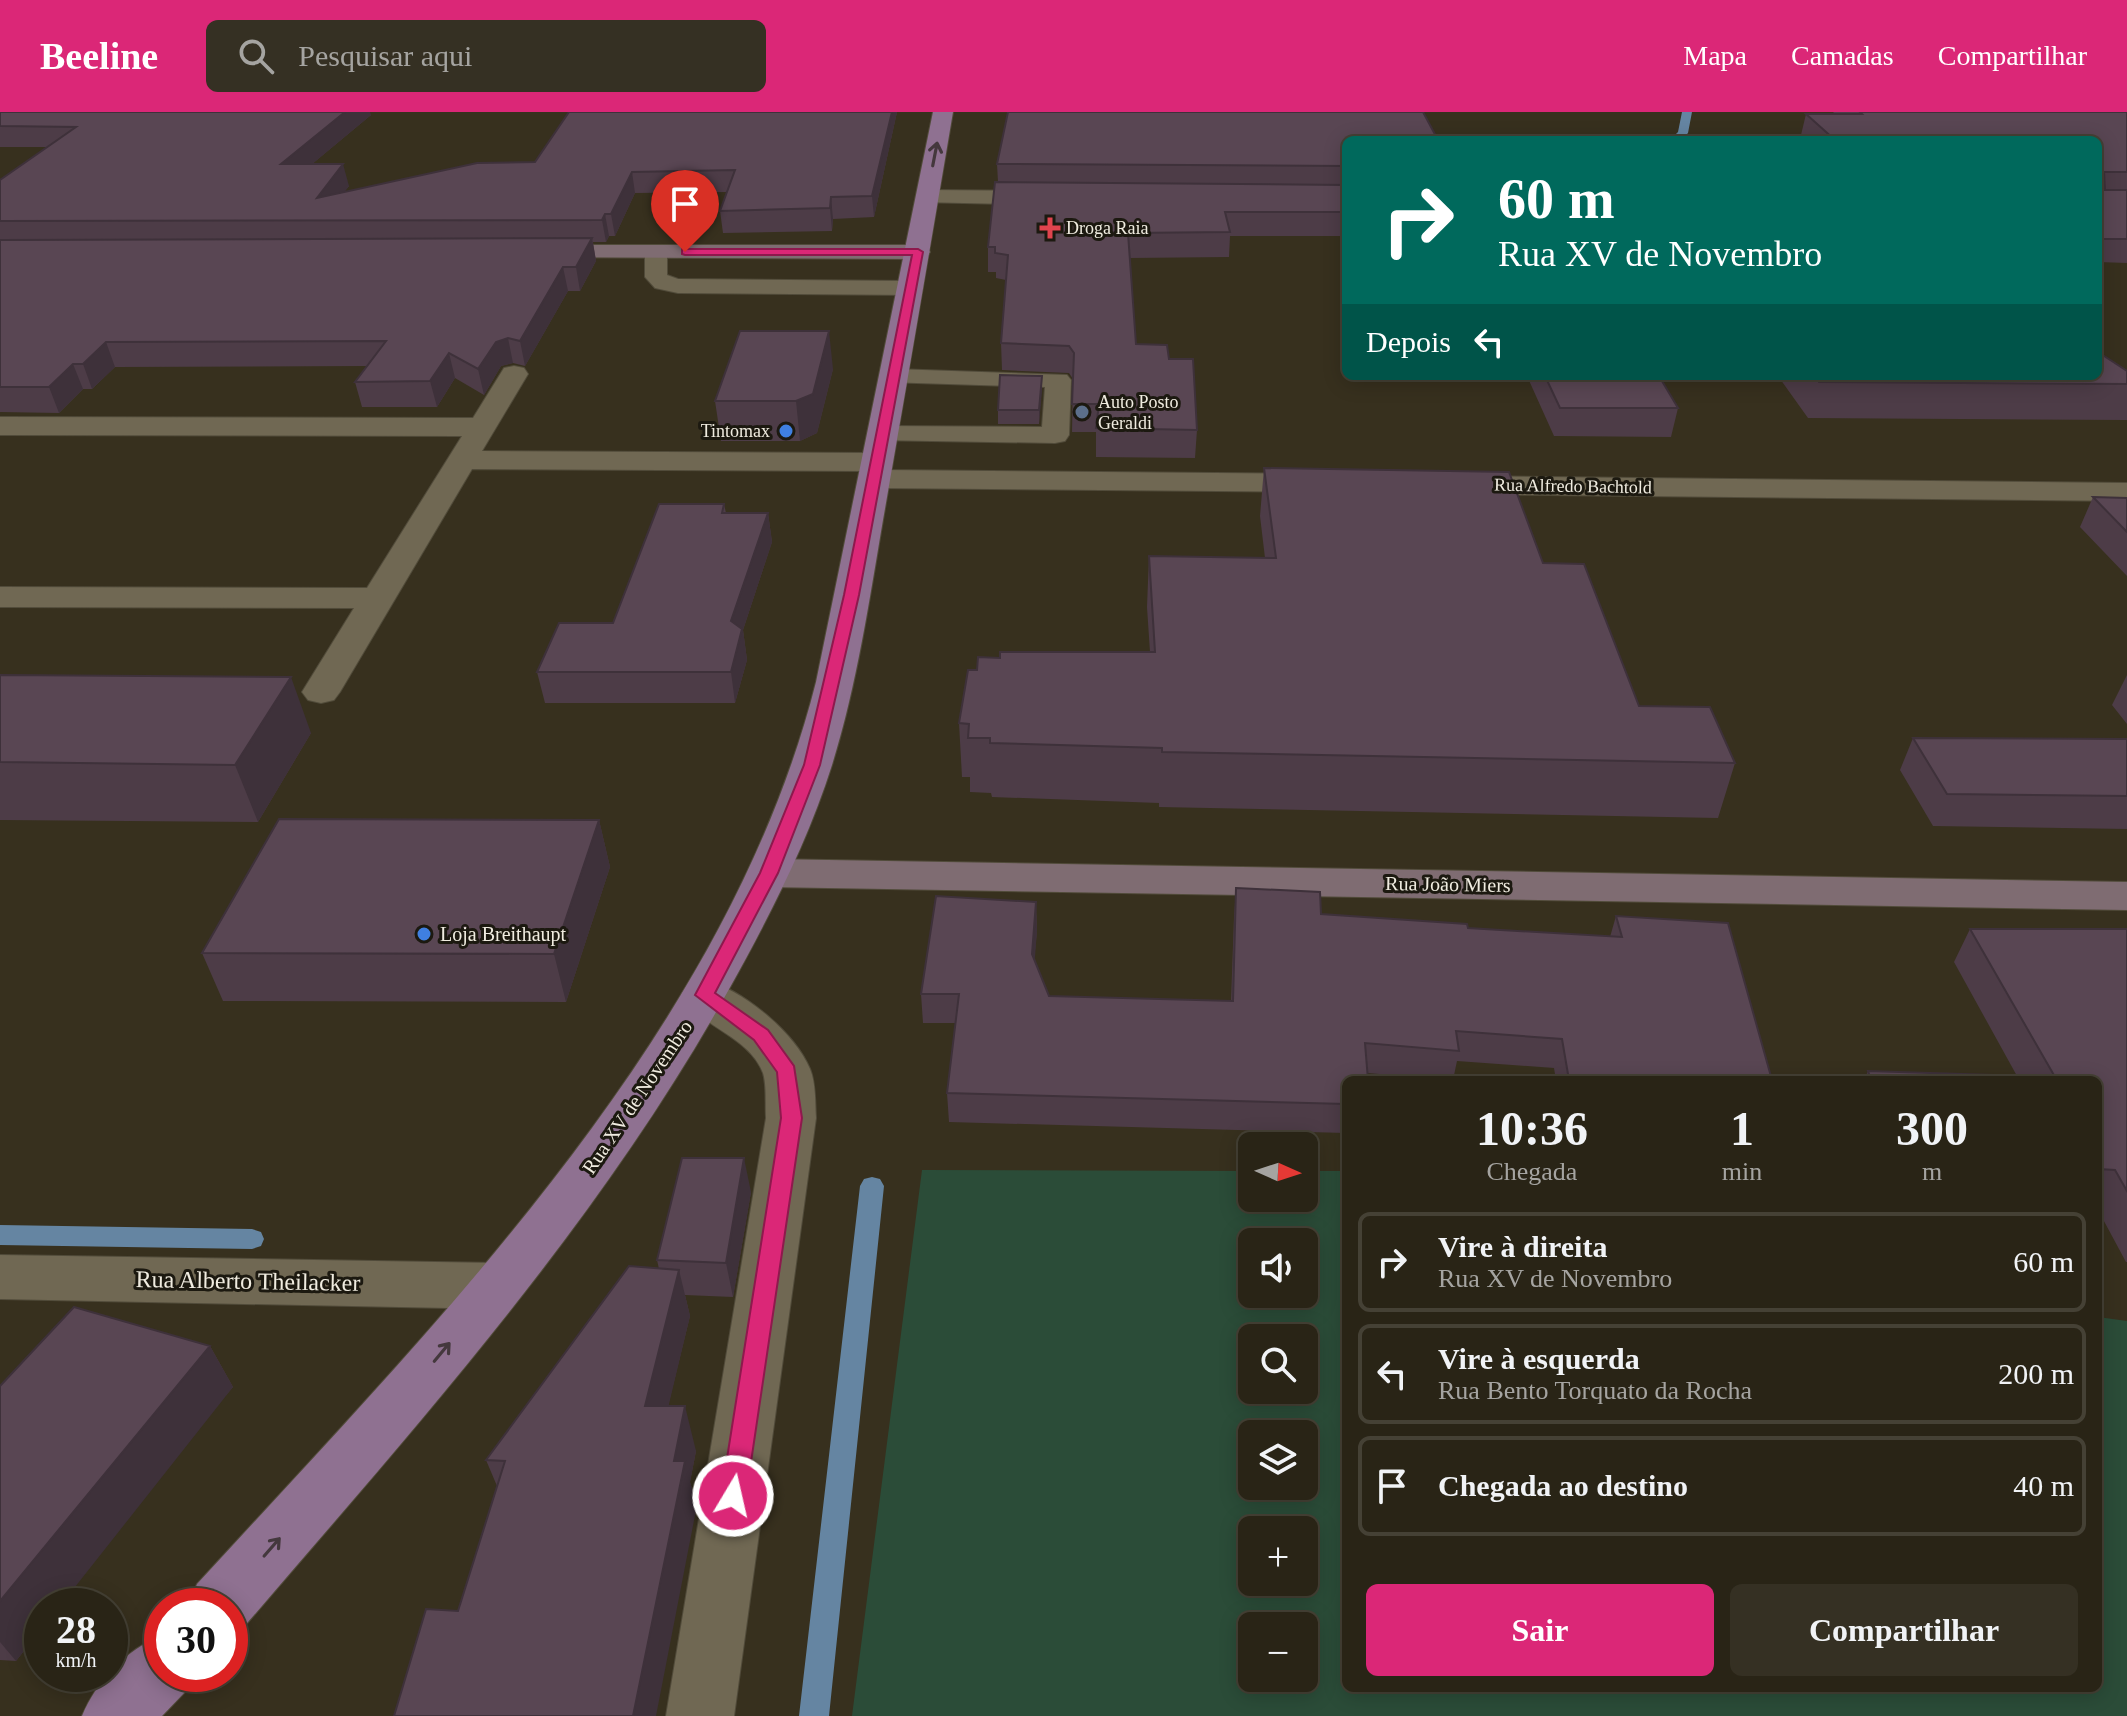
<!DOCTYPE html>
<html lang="pt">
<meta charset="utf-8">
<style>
body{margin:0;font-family:Georgia,serif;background:#353023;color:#f1f3f6;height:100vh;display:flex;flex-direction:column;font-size:30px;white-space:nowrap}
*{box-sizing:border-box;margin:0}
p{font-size:26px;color:#a5a4a1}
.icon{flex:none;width:44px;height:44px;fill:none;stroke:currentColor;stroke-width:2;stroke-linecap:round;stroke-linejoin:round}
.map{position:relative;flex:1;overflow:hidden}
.sheet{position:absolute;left:1342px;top:964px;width:760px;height:616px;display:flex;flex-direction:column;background:#292416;border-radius:12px;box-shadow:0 4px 20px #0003,0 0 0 2px #454135}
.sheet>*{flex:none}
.banner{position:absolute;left:1342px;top:24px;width:760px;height:244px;border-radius:12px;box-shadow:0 4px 20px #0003,0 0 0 2px #454135;background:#00695c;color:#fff;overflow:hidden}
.needle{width:52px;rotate:93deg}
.tools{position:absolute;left:1238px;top:1020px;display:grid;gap:16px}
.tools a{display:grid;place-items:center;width:80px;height:80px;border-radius:12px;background:#292416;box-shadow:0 4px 20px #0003,0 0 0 2px #454135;font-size:40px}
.speed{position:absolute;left:24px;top:1476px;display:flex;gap:16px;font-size:40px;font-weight:700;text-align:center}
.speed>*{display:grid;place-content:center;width:104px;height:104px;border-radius:50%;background:#292416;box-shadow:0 4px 20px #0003,0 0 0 2px #454135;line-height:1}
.speed small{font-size:20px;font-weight:400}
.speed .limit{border:12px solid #d22;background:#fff;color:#111}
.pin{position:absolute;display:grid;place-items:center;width:68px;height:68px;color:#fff;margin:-82px -34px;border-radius:50% 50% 50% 0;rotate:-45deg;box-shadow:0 0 8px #0007}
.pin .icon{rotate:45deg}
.me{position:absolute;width:88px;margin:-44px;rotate:9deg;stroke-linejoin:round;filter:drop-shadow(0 0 6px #0008)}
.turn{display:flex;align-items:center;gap:28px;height:168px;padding:0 24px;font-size:36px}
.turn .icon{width:104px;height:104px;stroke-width:2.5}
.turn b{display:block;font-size:56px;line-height:68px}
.then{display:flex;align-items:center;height:76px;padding:0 24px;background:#0003;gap:16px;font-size:30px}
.eta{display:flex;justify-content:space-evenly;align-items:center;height:136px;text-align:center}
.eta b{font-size:48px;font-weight:800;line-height:56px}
.primary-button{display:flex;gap:16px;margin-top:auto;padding:16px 24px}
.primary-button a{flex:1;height:92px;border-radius:12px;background:#db2777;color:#fff;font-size:32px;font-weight:800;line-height:92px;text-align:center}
.primary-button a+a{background:#353023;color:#f1f3f6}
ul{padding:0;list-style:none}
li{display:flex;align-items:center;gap:24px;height:100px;margin:0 16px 12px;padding:0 8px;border:4px solid #454135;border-radius:12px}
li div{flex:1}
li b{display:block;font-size:30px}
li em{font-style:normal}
header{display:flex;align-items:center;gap:48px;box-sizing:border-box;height:112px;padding:0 40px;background:#db2777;color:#fff}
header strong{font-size:38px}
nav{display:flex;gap:44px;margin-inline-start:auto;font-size:28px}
.search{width:560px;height:72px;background:#353023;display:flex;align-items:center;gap:20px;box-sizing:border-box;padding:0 28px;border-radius:12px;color:#a5a4a1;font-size:30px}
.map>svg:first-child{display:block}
.green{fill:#2b4c38;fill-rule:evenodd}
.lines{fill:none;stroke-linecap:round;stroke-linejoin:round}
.stream{fill:#6585a2;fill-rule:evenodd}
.lane-casing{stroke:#514b3a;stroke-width:2}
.street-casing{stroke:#514b3a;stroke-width:2}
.secondary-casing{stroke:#514b3a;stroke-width:2}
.primary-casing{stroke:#514b3a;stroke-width:2}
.lane{fill:#706853;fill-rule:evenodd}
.street{fill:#706853;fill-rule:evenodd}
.secondary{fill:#7f6c72;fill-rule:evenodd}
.primary{fill:#8f7191;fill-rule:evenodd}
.wall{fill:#4d3c47}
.shaded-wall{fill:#3e313a}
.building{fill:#594653;stroke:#3e313a;stroke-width:2}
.oneway{stroke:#44383d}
.route{fill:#db2777;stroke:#8e194d;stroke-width:2}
.health-dot{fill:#e0444e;stroke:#1c1910;stroke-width:3}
.service-dot{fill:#5c6f8a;stroke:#1c1910;stroke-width:3}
.shop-dot{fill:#3f7fe0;stroke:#1c1910;stroke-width:3}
.labels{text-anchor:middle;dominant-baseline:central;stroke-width:6;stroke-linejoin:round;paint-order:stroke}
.far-poi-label{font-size:18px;fill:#f0ece0;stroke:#1c1910;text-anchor:start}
.far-street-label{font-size:18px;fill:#f0ece0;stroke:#1c1910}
.street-label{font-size:20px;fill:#f0ece0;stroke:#1c1910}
.poi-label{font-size:20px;fill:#f0ece0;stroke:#1c1910;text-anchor:start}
.near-street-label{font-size:24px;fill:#f0ece0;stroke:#1c1910}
</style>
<header>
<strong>Beeline</strong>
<div class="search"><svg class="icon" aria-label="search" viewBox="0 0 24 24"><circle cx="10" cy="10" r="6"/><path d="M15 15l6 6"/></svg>Pesquisar aqui</div>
<nav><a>Mapa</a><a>Camadas</a><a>Compartilhar</a></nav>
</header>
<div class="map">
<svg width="2127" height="1604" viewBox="0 0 2127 1604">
<rect width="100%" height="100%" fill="#37301e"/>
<path class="green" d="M922,1058l330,1v27h52v-27h42v517h752v-371l29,4v395h-1275zM1252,1130h52v52h-52zM1304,1226v52h-52v-52zM1252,1322h52v52h-52zM1304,1418v52h-52v-52zM1304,1514v52h-52v-52z"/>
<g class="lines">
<path class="stream" d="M1682,0h10l-4,21 -7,7h-11l8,-8z
M872,1065l8,2 4,7 -55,530h-30l61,-530 4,-7z
M0,1113l252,4 9,3 3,7 -3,7 -9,3 -252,-4z"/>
<g class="lane-casing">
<path id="lane" d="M656,133l11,7v23l11,4 233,2 8,2 4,5 -4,5 -8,2 -233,-2 -23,-5 -10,-11v-25z
M894,257l173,6 4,5 -2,55 -4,6 -10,2 -182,-3 -3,-6 3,-6 10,-2 159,1 3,-40 -160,-5 -4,-5 4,-5z"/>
</g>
<g class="street-casing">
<path id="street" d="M927,78l126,1 8,2 3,5 -3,5 -8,2 -134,-3 -3,-5 3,-5z
M514,254l10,2 4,6 -46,77 396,2 11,3 4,6 -9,8 436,4 11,2 5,7 -5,7 -11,2 -445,-4 -11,-2 -5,-7 10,-8 -397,-2 -132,223 -6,8 -13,3 -13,-3 -6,-8 52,-84 -354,-1v-20l367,1 95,-152 -462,-1v-18l473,1 31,-50z
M1453,364l674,7v18l-674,-7 -11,-2 -5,-7 5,-7z
M704,867c38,11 90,52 106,90 6,14 5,34 6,49l-82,598h-68l100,-598c-1,-13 1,-32 -3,-45 -14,-37 -63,-46 -82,-78l7,-11z
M0,1143l497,8 19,7 9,16 -9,16 -19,7 -497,-10z"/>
</g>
<g class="secondary-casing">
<path id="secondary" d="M536,133h382l9,2 3,5 -3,5 -9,2 -391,-2 -3,-5 3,-5z
M769,747l1358,23v28l-1358,-23 -15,-4 -6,-10 6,-10z"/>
</g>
<g class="primary-casing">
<path id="primary" d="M933,0h20c-23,136 -46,272 -70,408 -14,82 -26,165 -51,245 -25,79 -64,154 -104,226 -131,235 -311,434 -485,637l-13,5v-27h-42l9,-22c239,-261 530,-550 619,-902z
M162,1523v39h31l-7,17 -24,25h-80c15,-36 44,-66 80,-81z"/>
</g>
<use href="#lane" class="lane"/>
<use href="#street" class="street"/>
<use href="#secondary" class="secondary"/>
<use href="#primary" class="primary"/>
</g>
<path class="wall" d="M0,0l371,3 -59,49 37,22 -5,6 191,-30 362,-50 -23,105 -41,2 -1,12 -109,2 -3,-22 7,-19 -92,1 -20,43h-6l-3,6h-13l3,19 -16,30h-12l-43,75 -12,-3 -12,3 -17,29 -29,-17 -18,29h-75l-7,-25 12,-16 -252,1 -23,22h-9l-24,24 -59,-1v-232l47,-33h-47z
M1833,0h294v151l-29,-1v-122h-291l-6,-5 5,-21h29z
M1346,28v96h-116l-1,21 -99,1 6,86 33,15 28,71 -2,28 -99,-1v-25h-24l1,-53 -4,-6 -67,-3 -1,-27 5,-63 -10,-2v-6h-8v-25l10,-65 -1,-18z
M833,257l-16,64 -17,8h-79l-6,-40z
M2127,259v49l-319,-2 -30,-42h320z
M1042,264l-3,48h-41v-14z
M1527,264h132l19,32 -7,29 -117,-1z
M1264,356l279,95 96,143 96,57 -17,55 -559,-11v-4l-167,-6 -1,-4 -21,-1v-15h-8l-3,-54 18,-53 23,-12 150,-6 -3,-45 2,-51 116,2 -5,-42z
M2093,385l34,1v78l-47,-49z
M724,392l2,9h42l4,29 -29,88 4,30 -12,43h-190l-8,-31 76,-49z
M0,563l311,58 -53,89 -258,-2z
M2127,563v49l-15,-19z
M1913,626l214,1v90l-194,-3 -33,-56z
M599,708l11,47 -44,135 -343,-1 -21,-48z
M1236,776l85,26 147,14 142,9 6,-21 156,164h-216l-2,-12 -97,-7 -4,19 -86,-7 -21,7v53l-397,-11 -2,-29 9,-70h-33l-2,-29 115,-92 1,29 -3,29 15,36 182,5 3,-84z
M1970,817h157v333h-1l-28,-52v-130h-234l4,-9 149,5 -63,-114z
M751,1080l-18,105 -48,-2 5,21 -22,90 28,45 -6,31 7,23 -239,106 39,-125 -11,-26 173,-191 -2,-9z
M210,1234l23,41 -191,219v22l-26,33 -16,-1v-274z"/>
<path class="shaded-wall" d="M345,0h25l1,3 -84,70 -6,-21z
M892,0h5l-23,105 -2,-21z
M343,52l6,22 -26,34 -6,-22z
M632,60l3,21 -20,43 -4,-22z
M831,85l2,22 -1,12 -2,-23z
M605,102l4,22 -3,6 -4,-22z
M592,126l4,23 -16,30 -4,-24z
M563,155l5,24 -43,75 -5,-25z
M829,219l4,38 -16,64 -17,8 -4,-40z
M508,226l5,25 -12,3 -17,29 -6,-26 18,-27z
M106,230l9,25 -23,22 -9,-25z
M449,241l6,25 -18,29 -7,-26z
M73,252l10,25 -24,24 -10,-26z
M1042,264v14l-3,34v-14z
M768,401l4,29 -29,88 4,30 -12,43 -4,-31v-51z
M291,565l20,56 -53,89 -23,-57z
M599,708l11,47 -44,135 -12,-48z
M1036,790l1,29 -4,52 -1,-29z
M744,1046l7,34 -18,105 -7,-34z
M679,1158l11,46 -32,134 -13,-44z
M210,1234l23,41 -173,219h-18v22l-26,33 -16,-19v-41z
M685,1294l11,45 -6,31 7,23 -41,211h-23l41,-255z"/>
<path class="building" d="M0,0h345l-64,52h62l-26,34 160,-35 58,-1 34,-50h323l-20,84 -41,1 -1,11 -110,3 15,-41 -103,2 -21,42h-6l-3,6 -602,1v-41l76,-53 -76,-1z
M1008,0h415l15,28h-92v26l-349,-2z
M1860,0h267v60h-23l1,18h22v49h-29v-99h-263l-29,-26h56z
M995,70l351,3v27h-121l5,20 -102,1 8,111 31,1 2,14h24l4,71 -101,-2 3,-24h-27l2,-51 -5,-7 -68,-3 7,-88 -13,-2v-6h-7z
M592,126l-16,29h-13l-43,74 -12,-3 -12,4 -18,27 -29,-16 -19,28 -75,1 31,-41 -280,1 -23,22h-10l-24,23h-49v-147z
M740,219h89l-16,63 -17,7h-81z
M2098,240l29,19v13l-308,-2 -4,-6h283z
M1000,263l42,1 -3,34h-41z
M1545,264h114l19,32h-118z
M1264,356l245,4 34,91 41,1 55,142 71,1 25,56 -573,-11v-4l-172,-5v-5h-22l1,-14 -10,-1 9,-53h9l1,-13 22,1v-6h155l-6,-96 127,2z
M2093,385l34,1v34z
M659,392h65l-2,9h46l-37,108 11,8 -11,43h-194l22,-49h54z
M0,563l291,2 -56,88 -235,-3z
M1913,626l214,1v57l-180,-2z
M279,707l320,1 -45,134 -352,-1z
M1236,776l84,4 1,22 146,10 1,4 154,9 -6,-21 112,7 44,157h-203l-7,-41 -106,-8 3,20 -94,-8 3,37h-22v24l-399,-11 12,-99h-38l15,-98 100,6 -4,52 17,42 184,5z
M1970,817h157v262l-12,-21 -17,-1v-89h-227l-3,-9 187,6z
M682,1046h62l-18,105 -69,-3z
M629,1154l50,4 -34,136h40l-11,55h11l-52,255h-239l32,-107 32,2 47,-150 -19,-1z
M74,1195l136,39 -210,255v-215z"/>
<defs><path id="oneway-shaft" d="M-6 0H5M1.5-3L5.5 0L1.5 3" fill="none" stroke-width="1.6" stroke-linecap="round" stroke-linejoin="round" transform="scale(2)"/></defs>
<g class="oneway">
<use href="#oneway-shaft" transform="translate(935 42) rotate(-79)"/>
<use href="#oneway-shaft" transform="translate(442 1240) rotate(-50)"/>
<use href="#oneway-shaft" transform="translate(272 1435) rotate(-49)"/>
</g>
<path class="route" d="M682,137h236l5,3 -64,343 -39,170 -42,108 -63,120 53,37 26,36 8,52 -56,378 -4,8 -9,3 -9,-3 -3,-8 60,-378 -4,-46 -23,-32 -59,-45 65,-122 44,-108 40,-170 68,-340h-227l-3,-1z"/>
<path class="health-dot" d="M1046 104h8v8h8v8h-8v8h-8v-8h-8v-8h8z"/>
<circle class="service-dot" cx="1082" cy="300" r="8"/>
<g class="shop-dot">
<circle cx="786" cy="319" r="8"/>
<circle cx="424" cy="822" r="8"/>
</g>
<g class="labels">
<g class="far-poi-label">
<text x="1066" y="116">Droga Raia</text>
<text x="1098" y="290">Auto Posto<tspan x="1098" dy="21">Geraldi</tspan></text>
<text x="770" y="319" text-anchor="end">Tintomax</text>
</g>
<g class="far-street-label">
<text transform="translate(1573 374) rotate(1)">Rua Alfredo Bachtold</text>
</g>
<g class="street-label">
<text transform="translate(1448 772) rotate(1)">Rua João Miers</text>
<text transform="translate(637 985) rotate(-56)">Rua XV de Novembro</text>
</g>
<g class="poi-label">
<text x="440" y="822">Loja Breithaupt</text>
</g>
<g class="near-street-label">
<text transform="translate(248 1169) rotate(1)">Rua Alberto Theilacker</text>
</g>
</g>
</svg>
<div class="tools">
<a><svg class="needle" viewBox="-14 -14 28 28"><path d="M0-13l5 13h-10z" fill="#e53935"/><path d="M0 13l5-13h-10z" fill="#a5a4a1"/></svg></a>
<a><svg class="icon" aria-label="sound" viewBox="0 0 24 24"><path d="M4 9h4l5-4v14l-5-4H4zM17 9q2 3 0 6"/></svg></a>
<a><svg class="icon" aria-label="search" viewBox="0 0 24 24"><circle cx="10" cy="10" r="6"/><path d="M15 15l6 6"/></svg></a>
<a><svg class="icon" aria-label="layers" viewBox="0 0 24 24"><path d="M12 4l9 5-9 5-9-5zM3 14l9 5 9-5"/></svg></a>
<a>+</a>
<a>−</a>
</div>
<div class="speed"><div>28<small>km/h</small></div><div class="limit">30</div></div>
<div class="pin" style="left:685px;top:140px;background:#d93025"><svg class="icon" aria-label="arrive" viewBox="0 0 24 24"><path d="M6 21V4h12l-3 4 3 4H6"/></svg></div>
<svg class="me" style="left:733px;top:1384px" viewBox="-20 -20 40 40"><circle r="17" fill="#db2777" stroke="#fff" stroke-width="3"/><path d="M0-11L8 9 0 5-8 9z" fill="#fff"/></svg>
<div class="banner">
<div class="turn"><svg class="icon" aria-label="right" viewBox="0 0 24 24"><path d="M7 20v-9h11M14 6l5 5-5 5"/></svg><div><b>60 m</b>Rua XV de Novembro</div></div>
<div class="then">Depois<svg class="icon" aria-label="left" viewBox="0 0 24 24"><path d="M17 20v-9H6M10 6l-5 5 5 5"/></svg></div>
</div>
<section class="sheet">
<div class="eta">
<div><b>10:36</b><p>Chegada</p></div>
<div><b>1</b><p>min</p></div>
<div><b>300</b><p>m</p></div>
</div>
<ul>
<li><svg class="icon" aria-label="right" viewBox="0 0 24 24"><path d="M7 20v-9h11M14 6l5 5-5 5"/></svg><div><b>Vire à direita</b><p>Rua XV de Novembro</p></div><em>60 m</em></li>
<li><svg class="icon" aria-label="left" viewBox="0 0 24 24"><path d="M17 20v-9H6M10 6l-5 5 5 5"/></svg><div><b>Vire à esquerda</b><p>Rua Bento Torquato da Rocha</p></div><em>200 m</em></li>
<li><svg class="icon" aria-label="arrive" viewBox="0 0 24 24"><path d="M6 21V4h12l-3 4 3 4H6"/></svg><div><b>Chegada ao destino</b></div><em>40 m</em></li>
</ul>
<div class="primary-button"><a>Sair</a><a>Compartilhar</a></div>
</section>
</div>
